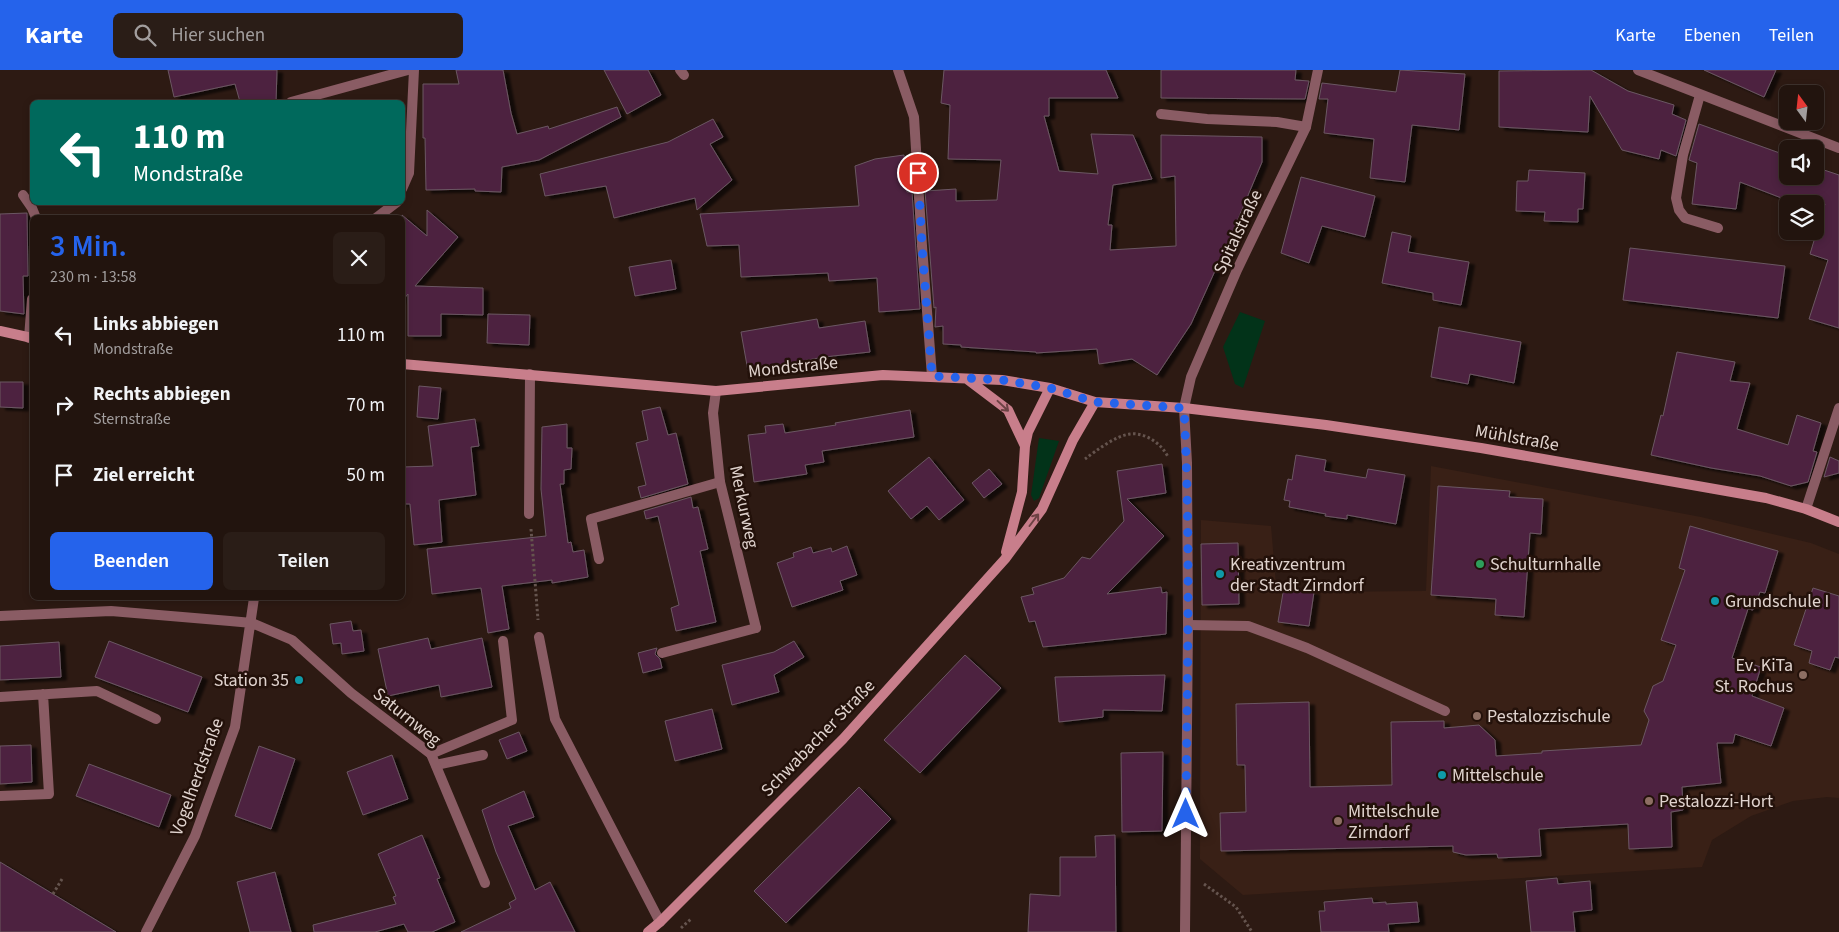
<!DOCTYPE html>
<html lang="de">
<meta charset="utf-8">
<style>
body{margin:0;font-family:"Source Sans 3",sans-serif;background:#2a1d17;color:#f1f3f6;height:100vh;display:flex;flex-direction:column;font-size:19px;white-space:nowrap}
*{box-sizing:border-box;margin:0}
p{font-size:16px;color:#a29e9e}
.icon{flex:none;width:28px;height:28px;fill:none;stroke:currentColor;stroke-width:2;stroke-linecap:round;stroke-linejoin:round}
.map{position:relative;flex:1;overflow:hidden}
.drawer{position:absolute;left:30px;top:145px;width:375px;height:385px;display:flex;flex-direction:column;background:#22140e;border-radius:8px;box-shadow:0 2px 8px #0003,0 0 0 1px #3f332e}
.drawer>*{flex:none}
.banner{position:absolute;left:30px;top:30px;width:375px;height:105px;border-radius:8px;box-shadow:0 2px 8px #0003,0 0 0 1px #3f332e;background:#00695c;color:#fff;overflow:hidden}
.needle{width:32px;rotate:345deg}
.buttons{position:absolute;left:1779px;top:15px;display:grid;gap:10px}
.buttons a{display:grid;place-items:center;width:45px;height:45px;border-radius:8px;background:#22140e;box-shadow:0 2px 8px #0003,0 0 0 1px #3f332e;font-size:25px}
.pin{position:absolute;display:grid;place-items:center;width:42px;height:42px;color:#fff;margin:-21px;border:2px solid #fff;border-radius:50%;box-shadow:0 1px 5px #0007}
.me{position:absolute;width:55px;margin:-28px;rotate:0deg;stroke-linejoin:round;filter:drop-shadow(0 0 4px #0008)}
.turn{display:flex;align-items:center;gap:18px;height:105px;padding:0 20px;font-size:22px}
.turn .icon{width:65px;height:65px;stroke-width:2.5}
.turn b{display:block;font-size:35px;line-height:42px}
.round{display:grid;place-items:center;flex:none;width:52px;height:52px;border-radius:8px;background:#2a1d17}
.headline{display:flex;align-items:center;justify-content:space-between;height:85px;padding:0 20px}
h1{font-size:30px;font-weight:600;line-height:38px;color:#2563eb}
.button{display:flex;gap:10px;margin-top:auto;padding:10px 20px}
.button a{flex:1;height:58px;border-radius:8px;background:#2563eb;color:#fff;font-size:20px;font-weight:600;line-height:58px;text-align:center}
.button a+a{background:#2a1d17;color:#f1f3f6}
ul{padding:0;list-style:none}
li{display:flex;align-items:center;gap:15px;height:70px;padding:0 20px}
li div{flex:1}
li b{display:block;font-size:19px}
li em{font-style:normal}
header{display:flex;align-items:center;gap:30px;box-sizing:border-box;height:70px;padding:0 25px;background:#2563eb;color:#fff}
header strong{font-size:24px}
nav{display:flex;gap:28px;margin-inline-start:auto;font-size:18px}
.search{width:350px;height:45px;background:#2a1d17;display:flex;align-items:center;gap:12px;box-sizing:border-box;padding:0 18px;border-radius:8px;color:#a29e9e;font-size:19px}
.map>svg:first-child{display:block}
.built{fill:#392016}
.green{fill:#023319}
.building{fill:#4d223f;stroke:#6b5763;filter:url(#shadow)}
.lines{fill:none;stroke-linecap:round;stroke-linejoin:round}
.path{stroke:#65544e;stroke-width:3;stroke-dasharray:2.5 2.5;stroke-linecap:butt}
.lane{stroke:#8a5c64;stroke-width:10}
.street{stroke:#8a5c64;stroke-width:10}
.secondary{stroke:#c87e8b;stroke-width:10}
.oneway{stroke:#6d4244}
.route{stroke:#2563eb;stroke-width:9;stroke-dasharray:0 16.2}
.leisure-dot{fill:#2e9e5b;stroke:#23110a;stroke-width:2}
.culture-dot{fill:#0f9aa8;stroke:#23110a;stroke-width:2}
.education-dot{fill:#8d6e63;stroke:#23110a;stroke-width:2}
.labels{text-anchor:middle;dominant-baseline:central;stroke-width:5;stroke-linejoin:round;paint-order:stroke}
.street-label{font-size:18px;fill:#e0d3ce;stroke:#23110a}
.poi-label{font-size:18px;fill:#e0d3ce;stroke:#23110a;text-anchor:start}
</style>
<header>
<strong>Karte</strong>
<div class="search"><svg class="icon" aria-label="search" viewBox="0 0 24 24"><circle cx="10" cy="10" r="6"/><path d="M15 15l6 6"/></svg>Hier suchen</div>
<nav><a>Karte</a><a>Ebenen</a><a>Teilen</a></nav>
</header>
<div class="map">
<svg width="1839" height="862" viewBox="0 0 1839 862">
<defs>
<filter id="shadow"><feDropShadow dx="5.5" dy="3" stdDeviation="1" flood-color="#0009"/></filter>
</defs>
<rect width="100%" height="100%" fill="#2d1a13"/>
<path class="built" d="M1431,396l270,51 110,26 28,11v244l-12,-1 -34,4 -42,15 -39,24 -10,27 -459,28 -43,-36 1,-339 70,6 5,59 38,7 112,-1z"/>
<path class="green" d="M1240,242l25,9 -22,67 -8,-4 -12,-37z
M1039,368l20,3 -20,57 -5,3 -3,-6z"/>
<path class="building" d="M168,0h109l-1,32h-36l-5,-18 -61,13z
M456,0h47l8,43 6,21 31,-8 1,3 68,-22 4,10 -82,43 -37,7 -1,25 -26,-1v-2l-49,1 -1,-52h-2v-54h36z
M604,0h44l13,25 -34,19z
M944,0h162l12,28h-69v18h-5l15,55 39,3 -7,-40 42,1 19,44 -39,6 -5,40h4l-2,25 66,-4 -1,-70 -14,2v-43l101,2v25l-29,69 -42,93 -34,51 -25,-16 -33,5 -2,-15 -61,4v-1l-75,-5v-2l-18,-1v-18l-8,1 1,-20 -2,1 -9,-117 31,-2v12l41,-1 4,-40 -53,-1 2,-54 -9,-2z
M1161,0h135l-1,10 14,1 -4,18 -144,-1z
M1400,0l65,4 -6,56 -47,-5 -7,57 -35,-4 4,-39 -50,-6 4,-34h-9l3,-16 74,9z
M1591,0l37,21 46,14 -2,9 14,6 -10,36 -15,-6 -2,9 -37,-9 -32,-54 -2,36 -89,-5v-56z
M1704,0h72l-12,27z
M713,49l10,18 -13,7 22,36 -35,30 -2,-12 -81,20 -8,-32 -61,10 -5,-22 128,-32z
M1699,54l89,32v20h27v-9l24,8v153l-30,-9 19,-59 -18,-6 15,-50h-28l-57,-22 -4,27 -44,-5 5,-41 -8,-3z
M904,85l3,37h5l8,117 -41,3 -2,-34 -48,3 -1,-8 -87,4 -2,-32 -32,1 -7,-32 159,-8 -4,-40 20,-7z
M1529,100l56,3 -2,36h-5v13l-34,-1 1,-9 -29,-1 1,-30h11z
M1301,107l74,19 -10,41 -43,-11 -13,37 -28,-10z
M427,140l31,27 -43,49 68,2v27l-42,-1v22h-33v-42l-6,7v-86l25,21z
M27,143l1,63h-5l1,38 -24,-3v-97z
M1392,162l19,4 -3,16 61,10 -8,43 -28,-5v-7l-51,-10z
M1630,178l155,18 -7,52 -155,-18z
M671,190l5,29 -41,7 -6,-29z
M488,244l42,1 -1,30 -42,-2z
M817,249l2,9 46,-7 5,31 -46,5 -76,14 -7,-39z
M1439,257l82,15 -7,41 -44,-9 -2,10 -37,-7z
M1677,282l58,10 -5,19 20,2 -13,46 51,16 9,-30 24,8 -8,28 4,1 -9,30 -17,4 -31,-10 -49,-8 -60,-13 10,-40 2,1z
M0,312h23v26l-23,-1z
M419,316l22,2 -3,31 -21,-2z
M660,337l8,28 8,-2 12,51 -47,14 -3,-11 8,-2 -10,-42 12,-3 -6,-29z
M910,340l4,27 -92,14 2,11 -19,3 2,9 -53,8 -6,-47 18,-2 -1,-7 18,-2 2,9 51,-8 -1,-2z
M475,349l4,27 -8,1 5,48 -37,5 3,42 -28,3 -4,-41h-8v-37l31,-1 -5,-40z
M567,354v24h5l-1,21 -7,1v14h-4l8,59 3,-1 2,10 11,-2 4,27 -36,6v-3l-50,6 7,43 -21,4 -7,-45 -49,6 -5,-45 119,-13 -5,-47 1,-62z
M1296,385l30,5 -2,11 42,7 2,-9 37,6 -9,49 -49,-9v4l-22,-3 1,-2 -37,-7 1,-6 -6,-1 4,-21 4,1z
M929,387l35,43 -25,20 -12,-14 -16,13 -23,-28z
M1830,387l9,4v12l-15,4z
M1162,394l4,29 -39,6 37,37 -57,58 54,-7 1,6 5,-1 -1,42 -123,13 -8,-26 -6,1 -8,-25 13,-3 -2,-6 32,-10 18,-21 8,2 34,-38 -7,-50z
M989,399l13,15 -18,14 -12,-15z
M1438,416l72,5 -1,6 34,2 -2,35 -11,-1 -6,84 -29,-2 1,-16 -65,-4z
M691,427l2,11 5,-1 10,42 -8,2 16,71 -40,9 -5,-23 8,-3 -21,-89 -12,3 -2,-8z
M1690,456l88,25 -13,42 -5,-1 -7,18 -5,-1 -16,49 29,9 -9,29 32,12 -13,38 -36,-12 -2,9h-16l4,40 -39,4 1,23 -12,2 1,35 -43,2 -1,-25 -89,5 2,27 -43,2 -1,-4 -31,1 -13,-3v-6l-232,5 -1,-38 26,-1 -1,-47h-8l-1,-61 73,-2 1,85 82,-2 -1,-63 53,-1v7l35,-3 16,15 1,16 46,-3v-2l99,-6 8,-25 -5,-9 9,-25 10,-5 13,-36 -15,-5 24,-70 -6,-2z
M1238,473l1,61 -37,1 -1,-61z
M847,476l10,29 -17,6 3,9 -51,17 -15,-44 17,-6 -1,-4 18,-6 2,6 18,-5 1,4z
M1284,517l30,5 -5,34 -31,-4z
M1813,518l26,8v62l-4,-1 -5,13 -21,-7 3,-12 -18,-6z
M351,551l2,10 8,-1 3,21 -22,3 -1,-11 -8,1 -3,-20z
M428,568l3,11 51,-11 10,49 -51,10 -2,-12 -51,11 -10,-47z
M109,571l93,36 -14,35 -93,-35z
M794,571l10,16 -30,18 5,17 -47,13 -10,-40 52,-13z
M59,572l2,35 -61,3v-34z
M657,578l-2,6 5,5 2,9 -19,5 -5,-20z
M965,585l36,33 -81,85 -36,-33z
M1165,605l-3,36 -59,-1v7l-44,5 -4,-45z
M712,639l10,40 -47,12 -10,-40z
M519,662l8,19 -20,8 -8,-19z
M31,675l1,37 -32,2v-38z
M259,676l36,13 -24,70 -36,-13z
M1163,682l-1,79 -40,1 -1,-79z
M392,685l16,44 -45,16 -16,-43z
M89,694l82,31 -12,32 -83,-31z
M859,717l32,32 -105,104 -32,-32z
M524,721l10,26 -26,9 27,64 15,-8 25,50h-114l50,-24 -2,-5 7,-4 -20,-47 -14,-42z
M422,765l18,43 -3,1 18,43 -23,10h-24l-4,-8 -29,8h-61l-1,-7 83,-21 -3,-7 3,-1 -18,-42z
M1115,765l1,97h-88l2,-38 30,2v-39h36l-1,-21z
M0,792l53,32 63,38h-116z
M275,802l16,60h-41l-13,-50z
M1557,808l1,6 32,-3 2,29 -19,2 2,20h-44l-5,-51z
M1372,828l1,5 13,-1v2l31,-2 2,20 -31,2 1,8h-68l-2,-21h6l-1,-9z"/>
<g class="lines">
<path class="path" d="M1085,389c12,-9 30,-23 45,-25 15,-2 32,10 38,23
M531,459l7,91
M1204,814l32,23 16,25
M53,824l9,-15
M681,858l10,-9"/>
<path class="lane" d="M680,0l4,5
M1700,25l-17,60 -7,43 3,12 6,8 33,10
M291,32l117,-32
M1161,44l46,5 70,3 29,5
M23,125l9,13 4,10
M29,268l3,-39
M529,444l1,-140
M599,489l-8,-40 129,-37
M1188,555l60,1 59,22 138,63
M539,567l16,82 105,203
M662,583l94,-25
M0,627l97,-6 59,28
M431,684l81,-34 -9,-79
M436,695l47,-10
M0,726l49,-2 -6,-100"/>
<path class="street" d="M898,0l16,47 8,129 10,130
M1638,0l201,78
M402,119l7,-16 5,-103
M376,148l21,-16
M716,321l-3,22 7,69 36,146
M1806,439l33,-101
M0,546l111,-5 119,10 22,2 40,17 59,53 80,61 54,129
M146,862l49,-96 40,-109 19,-129
M1185,862l3,-307 -1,-162 -3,-55 7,-31 46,-107 69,-143 12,-57"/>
<path class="secondary" d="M0,261l32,7
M402,294l314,27 167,-16 119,5 48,8 45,14 89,6 142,17 155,23 285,50 40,11 33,13
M967,309l41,31 17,36
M1006,482l16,-60 3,-46 3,-14 22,-44
M648,862l12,-10 183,-183 162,-180 37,-50 31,-69 22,-38"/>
</g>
<defs><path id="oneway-shaft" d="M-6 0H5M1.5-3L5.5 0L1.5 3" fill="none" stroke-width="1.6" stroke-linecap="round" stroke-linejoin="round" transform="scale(1.25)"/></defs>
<g class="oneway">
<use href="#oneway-shaft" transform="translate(1003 336) rotate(43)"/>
<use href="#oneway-shaft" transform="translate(1034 450) rotate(-53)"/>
</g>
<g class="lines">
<path class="route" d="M918,103l4,73 10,130 70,4 48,8 45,14 89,6c7,135 3,271 2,406"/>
</g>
<circle class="leisure-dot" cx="1480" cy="494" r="5"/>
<g class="culture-dot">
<circle cx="1220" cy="504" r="5"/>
<circle cx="1715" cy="531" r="5"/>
<circle cx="299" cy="610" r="5"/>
<circle cx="1442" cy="705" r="5"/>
</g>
<g class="education-dot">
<circle cx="1803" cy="605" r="5"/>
<circle cx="1477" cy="646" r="5"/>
<circle cx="1649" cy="731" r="5"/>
<circle cx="1338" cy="751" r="5"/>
</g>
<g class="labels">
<g class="street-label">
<text transform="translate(1238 162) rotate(-65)">Spitalstraße</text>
<text transform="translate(793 297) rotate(-6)">Mondstraße</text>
<text transform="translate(1517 368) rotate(10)">Mühlstraße</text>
<text transform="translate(744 437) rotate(78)">Merkurweg</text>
<text transform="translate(407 647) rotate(39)">Saturnweg</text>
<text transform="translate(818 668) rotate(-46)">Schwabacher Straße</text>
<text transform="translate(197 707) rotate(-70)">Vogelherdstraße</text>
</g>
<g class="poi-label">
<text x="1230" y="494">Kreativzentrum<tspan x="1230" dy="21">der Stadt Zirndorf</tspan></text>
<text x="1490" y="494">Schulturnhalle</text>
<text x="1725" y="531">Grundschule I</text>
<text x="1793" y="595" text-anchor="end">Ev. KiTa<tspan x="1793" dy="21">St. Rochus</tspan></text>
<text x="289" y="610" text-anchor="end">Station 35</text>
<text x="1487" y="646">Pestalozzischule</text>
<text x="1452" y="705">Mittelschule</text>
<text x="1659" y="731">Pestalozzi-Hort</text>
<text x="1348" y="741">Mittelschule<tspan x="1348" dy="21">Zirndorf</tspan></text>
</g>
</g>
</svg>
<div class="buttons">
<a><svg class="needle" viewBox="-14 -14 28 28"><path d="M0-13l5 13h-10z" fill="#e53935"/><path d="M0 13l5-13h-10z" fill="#a29e9e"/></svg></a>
<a><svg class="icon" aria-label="sound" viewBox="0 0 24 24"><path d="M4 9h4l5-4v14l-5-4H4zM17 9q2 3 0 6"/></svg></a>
<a><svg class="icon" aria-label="layers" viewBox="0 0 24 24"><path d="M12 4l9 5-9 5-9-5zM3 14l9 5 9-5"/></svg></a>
</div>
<div class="pin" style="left:918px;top:103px;background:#d93025"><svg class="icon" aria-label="arrive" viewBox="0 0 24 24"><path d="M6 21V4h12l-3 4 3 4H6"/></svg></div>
<svg class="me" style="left:1186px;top:744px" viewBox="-20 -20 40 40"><path d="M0-17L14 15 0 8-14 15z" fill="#2563eb" stroke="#fff" stroke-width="4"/></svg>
<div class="banner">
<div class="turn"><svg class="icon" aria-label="left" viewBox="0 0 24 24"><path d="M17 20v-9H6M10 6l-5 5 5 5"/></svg><div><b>110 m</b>Mondstraße</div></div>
</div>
<section class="drawer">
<div class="headline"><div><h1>3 Min.</h1><p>230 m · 13:58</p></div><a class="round"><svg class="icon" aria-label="close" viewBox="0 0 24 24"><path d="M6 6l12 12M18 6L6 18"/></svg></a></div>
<ul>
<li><svg class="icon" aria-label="left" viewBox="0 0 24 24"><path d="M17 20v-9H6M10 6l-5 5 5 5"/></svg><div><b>Links abbiegen</b><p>Mondstraße</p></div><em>110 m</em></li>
<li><svg class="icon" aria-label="right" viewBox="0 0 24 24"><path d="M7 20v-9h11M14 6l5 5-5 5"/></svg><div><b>Rechts abbiegen</b><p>Sternstraße</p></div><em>70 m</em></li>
<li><svg class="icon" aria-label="arrive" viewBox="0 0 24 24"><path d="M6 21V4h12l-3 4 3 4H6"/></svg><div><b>Ziel erreicht</b></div><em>50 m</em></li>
</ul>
<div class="button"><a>Beenden</a><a>Teilen</a></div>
</section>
</div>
